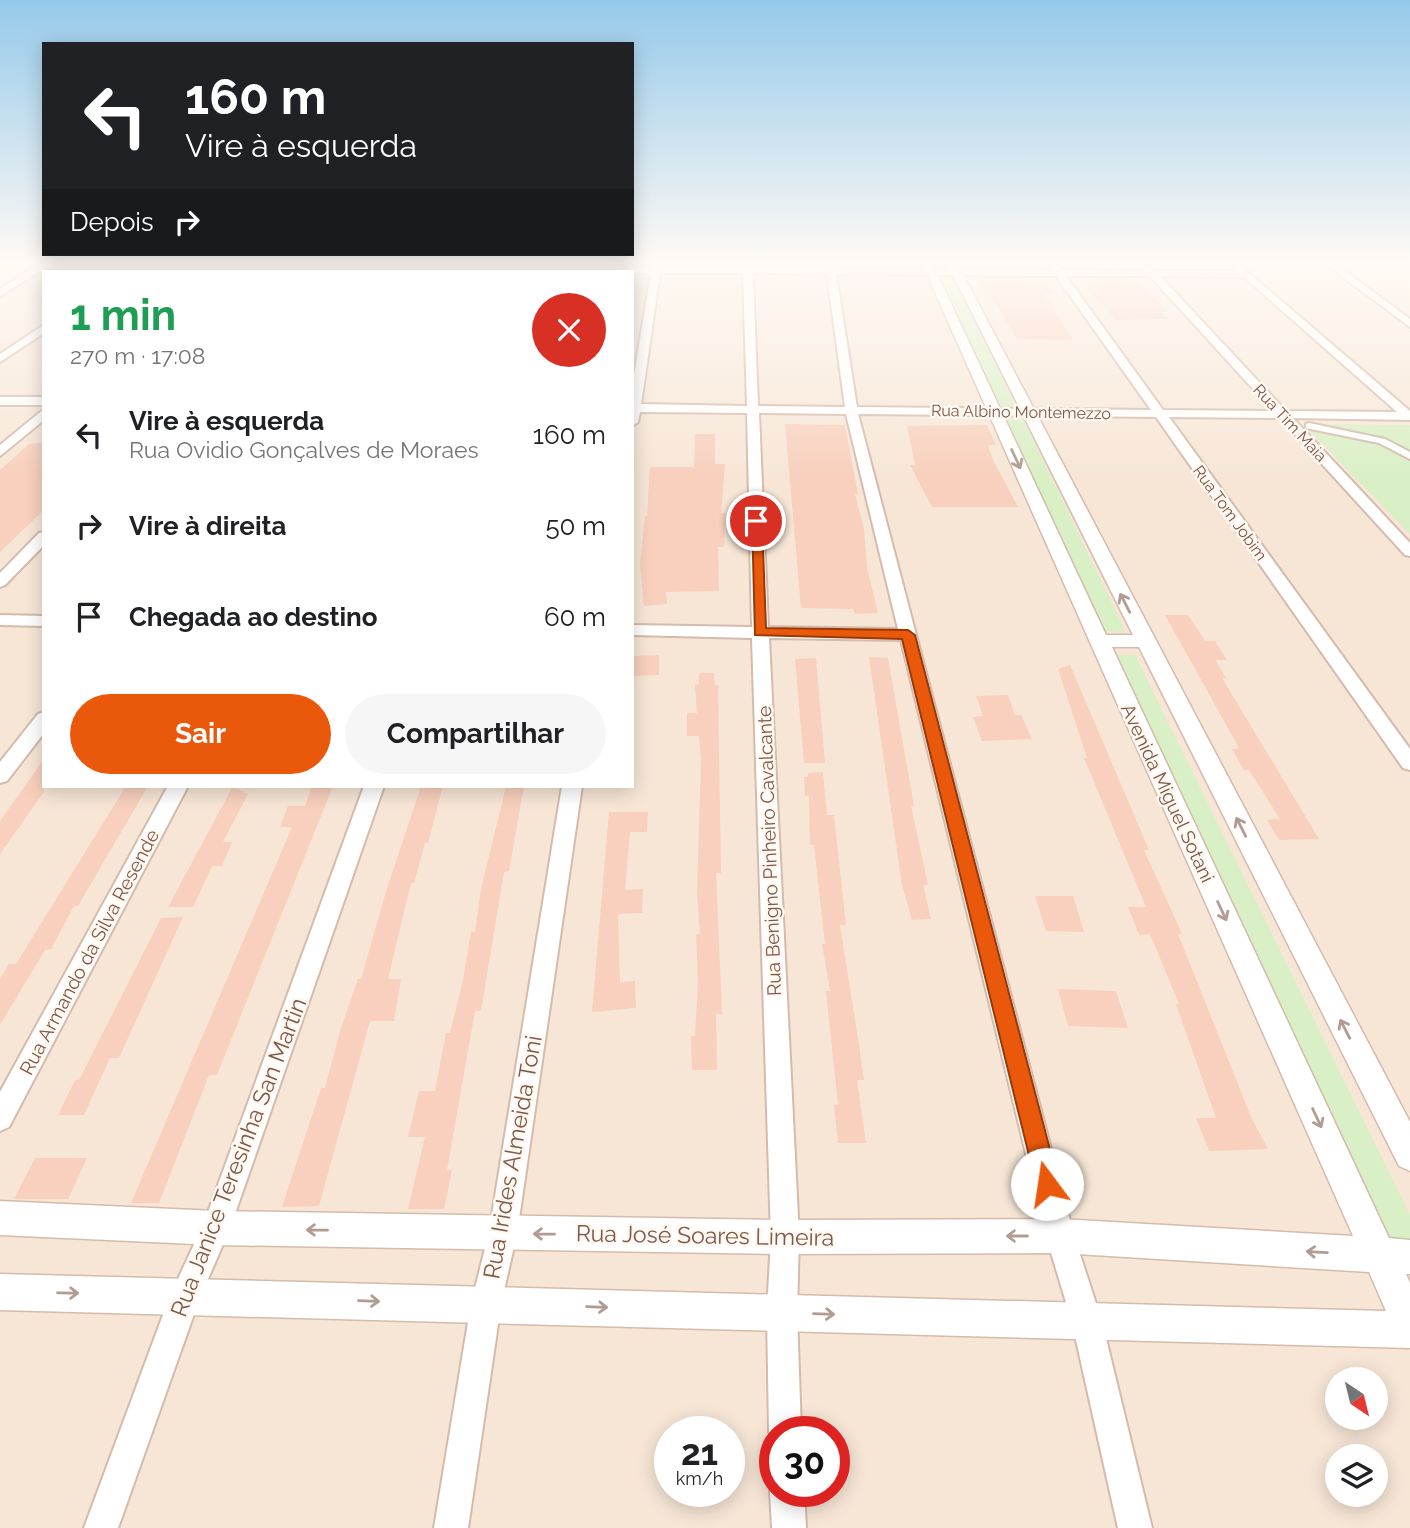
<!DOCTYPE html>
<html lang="pt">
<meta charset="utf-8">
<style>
body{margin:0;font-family:Raleway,sans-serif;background:#f6f6f6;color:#202124;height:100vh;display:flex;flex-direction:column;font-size:26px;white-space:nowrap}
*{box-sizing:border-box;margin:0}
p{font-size:23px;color:#757577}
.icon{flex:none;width:38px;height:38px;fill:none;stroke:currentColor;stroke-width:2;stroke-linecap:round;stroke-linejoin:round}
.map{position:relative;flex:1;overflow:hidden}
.sheet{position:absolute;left:42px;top:270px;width:592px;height:518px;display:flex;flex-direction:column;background:#fff;border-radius:0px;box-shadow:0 4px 18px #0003}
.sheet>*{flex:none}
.banner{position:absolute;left:42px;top:42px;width:592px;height:214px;border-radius:0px;box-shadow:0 4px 18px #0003;background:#202124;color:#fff;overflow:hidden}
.needle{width:46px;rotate:145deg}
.tools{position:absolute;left:1325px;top:1367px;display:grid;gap:14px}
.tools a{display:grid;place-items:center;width:63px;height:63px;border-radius:50%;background:#fff;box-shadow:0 4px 18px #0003;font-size:35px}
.speed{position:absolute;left:654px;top:1416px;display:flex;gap:14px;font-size:35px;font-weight:700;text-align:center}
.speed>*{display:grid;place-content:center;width:91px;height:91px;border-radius:50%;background:#fff;box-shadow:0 4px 18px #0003;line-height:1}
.speed small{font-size:18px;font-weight:400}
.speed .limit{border:10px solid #d22;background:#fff;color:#111}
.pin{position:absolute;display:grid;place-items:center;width:60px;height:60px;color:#fff;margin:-30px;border:4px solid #fff;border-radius:50%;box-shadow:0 2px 7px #0007}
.me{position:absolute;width:77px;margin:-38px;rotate:346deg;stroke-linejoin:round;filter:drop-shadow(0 0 5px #0008)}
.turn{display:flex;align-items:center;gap:24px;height:147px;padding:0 28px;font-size:32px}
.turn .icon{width:91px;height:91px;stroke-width:2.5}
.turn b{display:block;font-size:49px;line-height:60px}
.then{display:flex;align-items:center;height:66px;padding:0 28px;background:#0003;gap:14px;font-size:26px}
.round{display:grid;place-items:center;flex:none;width:74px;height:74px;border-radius:37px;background:#f6f6f6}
.headline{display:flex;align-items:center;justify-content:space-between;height:119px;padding:0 28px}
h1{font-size:42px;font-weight:700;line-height:52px;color:#1e9e55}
.cta{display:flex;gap:14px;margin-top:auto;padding:14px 28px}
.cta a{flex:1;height:80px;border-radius:42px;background:#ea580c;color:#fff;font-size:28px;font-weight:700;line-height:80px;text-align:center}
.cta a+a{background:#f6f6f6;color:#202124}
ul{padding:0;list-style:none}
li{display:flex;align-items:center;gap:21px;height:91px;padding:0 28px}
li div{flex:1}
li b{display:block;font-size:26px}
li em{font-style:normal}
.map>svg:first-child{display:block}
.residential{fill:#f7e6d6;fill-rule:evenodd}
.education{fill:#f2e5fc}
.green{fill:#d9efc5}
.building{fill:#f8d0bd}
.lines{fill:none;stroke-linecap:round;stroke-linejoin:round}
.pedestrian-casing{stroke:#d4bbac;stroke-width:4}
.minor-casing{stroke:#d4bbac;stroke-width:4}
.tertiary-casing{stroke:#d4bbac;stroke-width:3}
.pedestrian{fill:#fff;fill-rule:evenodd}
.minor{fill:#fff;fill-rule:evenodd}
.tertiary{fill:#fff;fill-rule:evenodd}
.oneway{stroke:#b29b91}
.route{fill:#ea580c;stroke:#983908;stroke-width:2}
.labels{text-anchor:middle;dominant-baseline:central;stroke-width:5;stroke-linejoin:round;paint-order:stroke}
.far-street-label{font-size:16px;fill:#7e5848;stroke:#fff9f2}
.street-label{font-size:19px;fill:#7e5848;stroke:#fff9f2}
.near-street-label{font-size:23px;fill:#7e5848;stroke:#fff9f2}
</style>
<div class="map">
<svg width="1410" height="1528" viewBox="0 0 1410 1528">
<rect width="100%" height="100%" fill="#fff5e9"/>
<path class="residential" d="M0,263h41l-41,25z
M47,263h1363v1265h-1410v-1235zM44,271h588v515h-588zM1337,1379h39v39h-39zM670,1432h60v59h-60zM775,1432h60v59h-60zM1337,1456h39v38h-39z"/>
<path class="education" d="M666,263h159l1,5 -160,-1z
M1061,263h68l7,7h-70z"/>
<path class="green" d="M942,276l15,4 58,126 -12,1 -7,-3 -58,-125z
M1009,416l14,3 101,209 -2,4 -19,-1 -99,-212z
M1303,424l107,1v109z
M1111,655h24l275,560v25l-36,-2z"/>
<path class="building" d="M966,263h68l3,4h-68z
M975,278l69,1 10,15 -10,-1 29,47 -56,-1 -27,-45h-5z
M1096,279h35l8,3 29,30h-7l7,7 -52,1 -36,-39h18z
M785,424l60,1 13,69h-3l9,35 3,39 11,45 -23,1 -2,-5 -52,-1z
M987,425l9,20h-8l5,15 25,47h-86l-22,-42h5l-8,-39z
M695,434h20v30h10l-4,49h4l-1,34h-6l1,44 -53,1 1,12 -23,2 -4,-42 5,-48h2l3,-49h44z
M44,443v67l-44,42v-82l29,-26z
M1165,615h23l17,26h10l12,19h-12l11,18h-4l97,161 -40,1 -12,-20 13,-1 -31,-49h-5l-12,-21 7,-1z
M659,655v20l-27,1v-20z
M869,657l19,1 26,148h-3l17,79h-5l8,34 -19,1 -10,-35z
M816,658l9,105h-21l-9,-104z
M1070,665l79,185h-5l38,84h-4l73,183 17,32 -59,2 -13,-33h20l-40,-114h3l-29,-70 -11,1 -11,-28h18l-62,-149h3l-29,-89z
M699,673h15l1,12h3l3,188h-5l6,141h-6l1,56h-25l-1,-34h4l3,-54 -2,-48h4l-3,-43 4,-130 -2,-25h-12v-23h10l-2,-28 4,-1z
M1008,695l7,20h6l11,24 -50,2 -9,-24 10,-1 -7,-20z
M44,759v33l-44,62v-33z
M823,772l4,43h7l12,110h-6l19,120 5,35h-7l9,63h-28l-4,-38h4l-12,-114h4l-8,-47h3l-11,-99h-4l-1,-49h-4l-1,-19h4v-4z
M126,786h22l-70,120h-4l-23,43 -6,1 -45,75v-46l9,-15h7z
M233,786l15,8 -25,48h9l-10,24h-10l-19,41h-25z
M312,786h21l-116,289h-8l-50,128h-28l161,-376h-12l8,-21h17z
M421,786h22l-15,57h-3l-11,40h-3l-23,96h13l-7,42h-24l-51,185 -37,1 39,-119h4l15,-57 18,-52h3l26,-91z
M506,786h18l-15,85 -5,1 -23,139h-6l-28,159h5l-8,39h-36l17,-72h-17l11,-46h16l11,-58h4l13,-53 8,-48h4l6,-43z
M609,812h39l-1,20h-17l-5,58 18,-1 -1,24 -24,1 2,68 15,-1 1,27 -44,4z
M1035,896h38l11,36 -38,-1z
M183,917l-64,141h-9l-26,57h-26l17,-35h4l82,-162z
M1058,989l58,2 12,37 -60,-2z
M35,1158h52l-19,41h-54z"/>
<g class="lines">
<g class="pedestrian-casing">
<path id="pedestrian" d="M1309,423l76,16 25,13v7l-31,-16 -73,-15v-4z"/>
</g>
<g class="minor-casing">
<path id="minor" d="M41,263l611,4 1,-4h8v4l165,1v-5h8l1,6 217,1 -3,-4 5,-3 8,7 82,1 4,-5 7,5h82l-5,-5 5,-3 173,148v9l-117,-2 117,125v13l-5,-1 -125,-137 -111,-1 241,332v21l-7,-2 -247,-351 -298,-3 216,822 28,86 50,206h-34l-46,-206 -26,-86 -145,-596 -132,-2 30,599 -2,76 4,119h-26v12l-6,-12 -2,-119 4,-76 -19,-599 -120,-3v-10l120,2 -5,-214 -107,-1 -2,10 -6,4v-39l19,-114 -607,-4 -44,27v-7zM660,273h83l4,133 -106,-2zM753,273l74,1 18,133 -87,-1zM836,274l220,2 95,134 -294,-3zM1066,276h84l123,135 -110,-1zM1160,276l84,1 153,135 -111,-1zM759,413l87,1 52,215 -130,-2z
M1324,263h10l76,56v8z
M44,325v8l-44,29v-8z
M0,397h44v8h-44z
M44,409v11l-44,36v-11z
M44,532v13l-39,40 -5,2v-14l39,-40z
M0,615l44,1v10l-44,-1z
M44,712v21l-37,48 -7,2v-21l38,-48z
M168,786h20l-179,341 -9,4v-39z
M364,786h20l-154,442 -31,72 -81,228h-34l86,-232 34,-73z
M562,786h20l-65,447 -16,71 -33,224h-34l37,-224 18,-71z
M775,1479v12h29l2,37h-34l-2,-37z"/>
</g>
<g class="tertiary-casing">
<path id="tertiary" d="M922,263h10l174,372h27l-186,-372h10l453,859v49l-11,-5 -260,-519h-27l277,591 21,2v34h-4l4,9v65l-1410,-38v-36l1386,37 -17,-39 -309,-19 -275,1 -569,-9 -216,-10v-34l216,10 569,9 275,-1 293,17z"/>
</g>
<use href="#pedestrian" class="pedestrian"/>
<use href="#minor" class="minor"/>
<use href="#tertiary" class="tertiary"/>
</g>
<defs><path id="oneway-shaft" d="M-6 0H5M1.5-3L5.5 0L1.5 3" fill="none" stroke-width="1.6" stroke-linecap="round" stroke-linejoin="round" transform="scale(1.75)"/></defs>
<g class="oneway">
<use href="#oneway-shaft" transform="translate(1016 459) rotate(65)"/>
<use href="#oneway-shaft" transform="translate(1125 603) rotate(-117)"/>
<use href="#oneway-shaft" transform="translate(1241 827) rotate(-117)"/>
<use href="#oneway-shaft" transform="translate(1222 911) rotate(65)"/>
<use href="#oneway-shaft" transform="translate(1345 1029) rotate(-117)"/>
<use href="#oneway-shaft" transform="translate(1317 1118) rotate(65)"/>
<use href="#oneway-shaft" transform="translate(317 1230) rotate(-179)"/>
<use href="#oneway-shaft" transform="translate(544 1234) rotate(-179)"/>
<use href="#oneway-shaft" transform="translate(1017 1236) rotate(180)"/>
<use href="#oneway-shaft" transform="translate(1317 1252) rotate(-177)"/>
<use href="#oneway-shaft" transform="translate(68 1293) rotate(1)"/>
<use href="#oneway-shaft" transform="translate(369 1301) rotate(2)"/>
<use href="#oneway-shaft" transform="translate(597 1307) rotate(2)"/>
<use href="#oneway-shaft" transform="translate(824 1314) rotate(2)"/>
</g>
<linearGradient id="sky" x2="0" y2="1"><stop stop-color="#95c9ea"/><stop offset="0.55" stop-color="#fffaf5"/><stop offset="1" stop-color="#fffaf5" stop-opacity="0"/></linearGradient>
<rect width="1410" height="477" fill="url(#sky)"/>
<path class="route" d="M752,518l10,3 4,107 142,2 7,5 144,549 -4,8 -8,3 -8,-3 -3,-8 -134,-545 -147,-4z"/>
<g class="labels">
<g class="far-street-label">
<text transform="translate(1021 412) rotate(1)">Rua Albino Montemezzo</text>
<text transform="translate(1290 423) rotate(47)">Rua Tim Maia</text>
<text transform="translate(1230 513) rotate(54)">Rua Tom Jobim</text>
</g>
<g class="street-label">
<text transform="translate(1168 793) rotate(65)">Avenida Miguel Sotani</text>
<text transform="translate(769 851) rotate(-92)">Rua Benigno Pinheiro Cavalcante</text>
<text transform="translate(89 952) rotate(-62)">Rua Armando da Silva Resende</text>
</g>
<g class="near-street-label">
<text transform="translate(238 1157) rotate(-69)">Rua Janice Teresinha San Martin</text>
<text transform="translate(512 1157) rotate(-80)">Rua Irides Almeida Toni</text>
<text transform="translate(705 1235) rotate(1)">Rua José Soares Limeira</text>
</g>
</g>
</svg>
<div class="tools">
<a><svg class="needle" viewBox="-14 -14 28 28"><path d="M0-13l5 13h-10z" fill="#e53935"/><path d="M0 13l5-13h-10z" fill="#757577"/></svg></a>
<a><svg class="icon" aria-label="layers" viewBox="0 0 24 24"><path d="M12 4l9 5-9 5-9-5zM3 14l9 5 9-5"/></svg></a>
</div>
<div class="speed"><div>21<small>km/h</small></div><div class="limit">30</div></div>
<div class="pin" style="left:756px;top:521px;background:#d93025"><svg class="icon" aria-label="arrive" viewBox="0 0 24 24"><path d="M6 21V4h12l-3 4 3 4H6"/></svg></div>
<svg class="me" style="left:1047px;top:1184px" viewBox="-20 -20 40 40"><circle r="19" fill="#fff"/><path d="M0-13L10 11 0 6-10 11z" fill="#ea580c"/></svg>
<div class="banner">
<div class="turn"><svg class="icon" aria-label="left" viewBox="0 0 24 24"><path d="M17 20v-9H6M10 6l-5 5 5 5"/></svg><div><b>160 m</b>Vire à esquerda</div></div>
<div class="then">Depois<svg class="icon" aria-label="right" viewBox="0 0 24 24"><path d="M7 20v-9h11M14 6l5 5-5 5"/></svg></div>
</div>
<section class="sheet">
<div class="headline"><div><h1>1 min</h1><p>270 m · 17:08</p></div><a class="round" style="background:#d93025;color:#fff"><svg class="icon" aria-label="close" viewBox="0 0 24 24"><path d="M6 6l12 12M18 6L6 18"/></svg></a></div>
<ul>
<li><svg class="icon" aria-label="left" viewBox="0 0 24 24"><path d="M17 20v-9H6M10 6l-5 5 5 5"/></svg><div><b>Vire à esquerda</b><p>Rua Ovidio Gonçalves de Moraes</p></div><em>160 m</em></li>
<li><svg class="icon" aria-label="right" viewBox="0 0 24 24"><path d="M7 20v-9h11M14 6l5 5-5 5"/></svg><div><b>Vire à direita</b></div><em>50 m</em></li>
<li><svg class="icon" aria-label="arrive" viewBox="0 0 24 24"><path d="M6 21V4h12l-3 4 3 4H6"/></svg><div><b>Chegada ao destino</b></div><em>60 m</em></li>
</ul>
<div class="cta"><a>Sair</a><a>Compartilhar</a></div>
</section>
</div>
